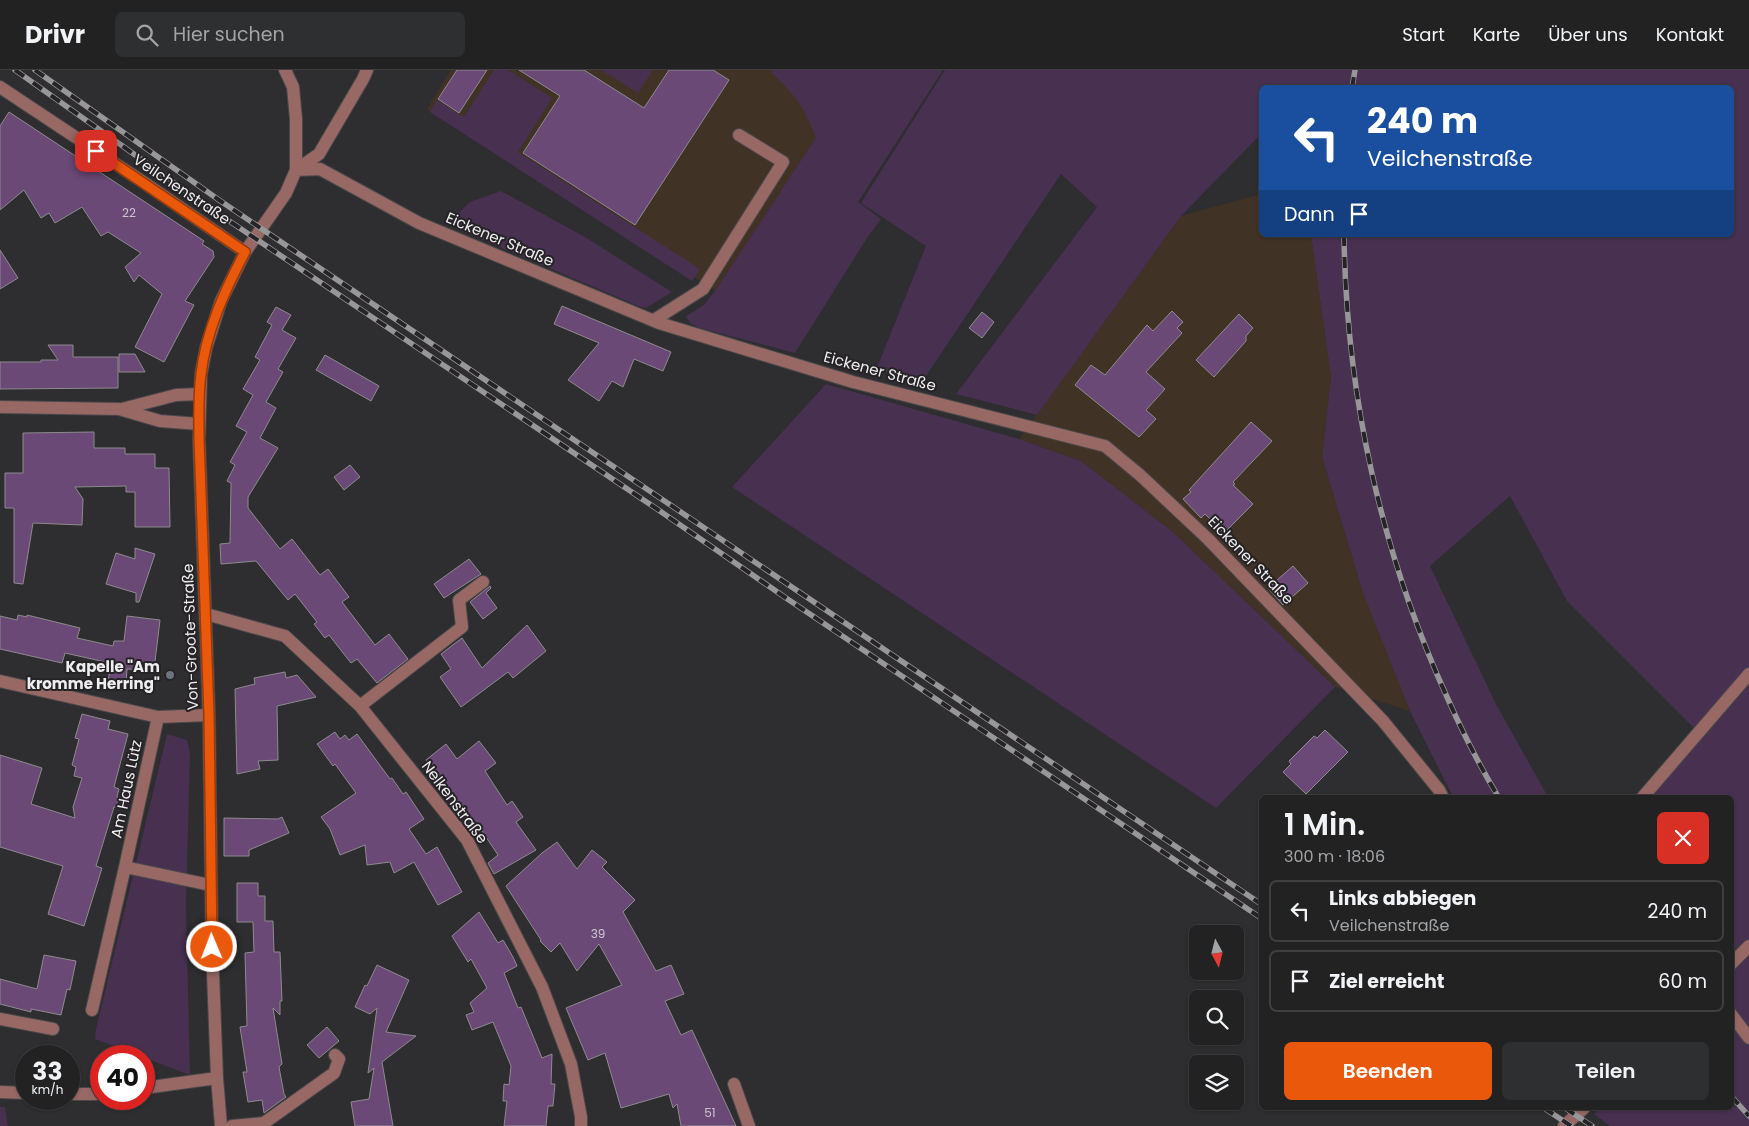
<!DOCTYPE html>
<html lang="de">
<meta charset="utf-8">
<style>
body{margin:0;font-family:Poppins,sans-serif;background:#2e2f30;color:#f1f3f6;height:100vh;display:flex;flex-direction:column;font-size:19px;white-space:nowrap}
*{box-sizing:border-box;margin:0}
p{font-size:16px;color:#a2a4a6}
.icon{flex:none;width:28px;height:28px;fill:none;stroke:currentColor;stroke-width:2;stroke-linecap:round;stroke-linejoin:round}
.map{position:relative;flex:1;overflow:hidden}
.side{position:absolute;left:1259px;top:725px;width:475px;height:315px;display:flex;flex-direction:column;background:#222223;border-radius:8px;box-shadow:0 1px 4px #0004,0 0 0 1px #3f3f41}
.side>*{flex:none}
.guide{position:absolute;left:1259px;top:15px;width:475px;height:152px;border-radius:8px;box-shadow:0 1px 4px #0004,0 0 0 1px #3f3f41;background:#1a4fa0;color:#fff;overflow:hidden}
.needle{width:32px;rotate:173deg}
.buttons{position:absolute;left:1189px;top:855px;display:grid;gap:10px}
.buttons a{display:grid;place-items:center;width:55px;height:55px;border-radius:8px;background:#222223;box-shadow:0 1px 4px #0004,0 0 0 1px #3f3f41;font-size:25px}
.speed{position:absolute;left:15px;top:975px;display:flex;gap:10px;font-size:25px;font-weight:700;text-align:center}
.speed>*{display:grid;place-content:center;width:65px;height:65px;border-radius:50%;background:#222223;box-shadow:0 1px 4px #0004,0 0 0 1px #3f3f41;line-height:1}
.speed small{font-size:12px;font-weight:400}
.speed .limit{border:8px solid #d22;background:#fff;color:#111}
.pin{position:absolute;display:grid;place-items:center;width:42px;height:42px;color:#fff;margin:-21px;border-radius:10px;box-shadow:0 2px 8px #0006}
.me{position:absolute;width:55px;margin:-28px;rotate:359deg;stroke-linejoin:round;filter:drop-shadow(0 0 4px #0008)}
.turn{display:flex;align-items:center;gap:18px;height:105px;padding:0 25px;font-size:22px}
.turn .icon{width:65px;height:65px;stroke-width:2.5}
.turn b{display:block;font-size:35px;line-height:42px}
.then{display:flex;align-items:center;height:48px;padding:0 25px;background:#0003;gap:10px;font-size:19px}
.round{display:grid;place-items:center;flex:none;width:52px;height:52px;border-radius:8px;background:#2e2f30}
.summary{display:flex;align-items:center;justify-content:space-between;height:85px;padding:0 25px}
h1{font-size:30px;font-weight:600;line-height:38px}
.cta{display:flex;gap:10px;margin-top:auto;padding:10px 25px}
.cta a{flex:1;height:58px;border-radius:8px;background:#ea580c;color:#fff;font-size:20px;font-weight:600;line-height:58px;text-align:center}
.cta a+a{background:#2e2f30;color:#f1f3f6}
ul{padding:0;list-style:none}
li{display:flex;align-items:center;gap:15px;height:62px;margin:0 10px 8px;padding:0 15px;border:2px solid #3f3f41;border-radius:8px}
li div{flex:1}
li b{display:block;font-size:19px}
li em{font-style:normal}
header{display:flex;align-items:center;gap:30px;box-sizing:border-box;height:70px;padding:0 25px;background:#222223;border-bottom:1px solid #3f3f41}
header strong{font-size:24px}
nav{display:flex;gap:28px;margin-inline-start:auto;font-size:18px}
.search{width:350px;height:45px;background:#2e2f30;display:flex;align-items:center;gap:12px;box-sizing:border-box;padding:0 18px;border-radius:8px;color:#a2a4a6;font-size:19px}
.map>svg:first-child{display:block}
.commercial{fill:#403225}
.green{fill:#483051}
.building{fill:#6a4976;stroke:#8d8b8e}
.lines{fill:none;stroke-linecap:round;stroke-linejoin:round}
.minor-casing{stroke:#49484a;stroke-width:14}
.minor{stroke:#986865;stroke-width:12}
.rail-casing{stroke:#979698;stroke-width:5.5}
.rail{stroke:#252325;stroke-width:4;stroke-dasharray:11;stroke-linecap:butt}
.route-casing{stroke:#983908;stroke-width:12}
.route{stroke:#ea580c;stroke-width:9}
.worship-dot{fill:#6b7280;stroke:#252325;stroke-width:2}
.labels{text-anchor:middle;dominant-baseline:central;stroke-width:4;stroke-linejoin:round;paint-order:stroke}
.number-label{font-size:12px;fill:#cdc4d1}
.street-label{font-size:15px;fill:#eeedef;stroke:#252325}
.poi-label{font-size:15px;font-weight:bold;fill:#eeedef;stroke:#252325;text-anchor:end}
</style>
<header>
<strong>Drivr</strong>
<div class="search"><svg class="icon" aria-label="search" viewBox="0 0 24 24"><circle cx="10" cy="10" r="6"/><path d="M15 15l6 6"/></svg>Hier suchen</div>
<nav><a>Start</a><a>Karte</a><a>Über uns</a><a>Kontakt</a></nav>
</header>
<div class="map">
<svg width="1749" height="1056" viewBox="0 0 1749 1056">
<rect width="100%" height="100%" fill="#2e2d2f"/>
<path class="commercial" d="M451,0h432l-164,223 -292,-184z
M1261,124v41h50l20,142 -9,80 41,136 47,118 -75,-24 -162,-155 -92,-71 -62,-22 162,-223z"/>
<path class="green" d="M494,0h14l44,28 -34,54 182,117 -8,12 -262,-169 7,-12 27,17z
M601,0h52l-15,23z
M771,0h172l-85,132 23,17 -14,19 -72,115 -95,-25 -10,-5 -4,-7 18,-11 13,-17 99,-150c-11,-29 -21,-44 -44,-65z
M945,0h804v1056h-139l-16,-12 6,-6h131v-310l-95,-1 84,-96 -26,27 -127,-127 -57,-105 -80,70 66,138 52,93h-95l-43,-86 -47,-118 -41,-136 9,-80 -20,-142h420v-147h-422v-3l-3,2 -45,1v46l-80,82 -144,199 -81,-21 141,-187 -36,-33 -137,205 -48,-9 50,-124 -65,-43z
M501,121l84,46 87,55 -26,16 -5,-1 -184,-78 -3,-12 16,-15z
M826,314l193,55 62,22 92,71 162,155 -119,121 -484,-321z
M167,664l20,6 3,13 -4,153 4,169 -95,-36 1,-10z
M0,1037h5l3,19h-8z"/>
<path class="building" d="M457,0h30l-28,43 -21,-14z
M519,0h65l60,38 25,-38h44l16,10 -94,145 -112,-72 37,-57z
M9,42l195,129 -2,3 11,7 1,6 -29,44 9,4 -30,57 -29,-15 27,-53 -23,-19 -5,7 -9,-15 16,-14 -33,-21 -7,4 -19,-29 -27,16 -6,-10 -8,5 -17,-28 -24,20v-84z
M0,180l18,28 -18,11z
M562,236l109,46 -8,19 -29,-12 -11,28 -11,-6 -13,20 -31,-21 31,-37 -45,-19z
M276,237l15,8 -9,15 14,8 -18,31 5,3 -17,30 10,6 -16,30 18,10 -30,49v11l32,41 12,-10 28,36 8,-6 21,28 -7,5 33,43 14,-11 19,25 -31,24 -20,-24 -6,4 -22,-28 -4,3 -11,-14 3,-2 -22,-28 -7,6 -32,-39 -35,3 -1,-20 10,-1 1,-60 -4,-2 8,-16 -5,-3 17,-30 -11,-6 17,-31 -10,-6 17,-29 -5,-3 17,-32 -5,-3z
M1172,241l11,11 -6,6 5,5 -36,39 19,17 -19,21 10,9 -17,18 -64,-52 16,-20 14,10 42,-50 6,6z
M982,242l12,10 -12,16 -13,-10z
M1239,244l14,14 -7,8v5l-32,36 -18,-17z
M48,275h25v12h45v31l-118,1v-27h41v-2h17z
M119,284h16l10,18h-26z
M325,285l54,31 -8,15 -55,-31z
M1251,352l21,19 -39,41 2,2 -2,1 20,19 -29,29 -19,-19 -4,4 -18,-19 8,-7 -2,-2z
M94,362v16h31v6h30v14h14l1,59h-35v-35h-9v-6l-51,1 8,12 -1,26 -49,-2 -10,61 -9,-1v-75h-9v-35h18v-40z
M350,395l10,12 -16,13 -10,-13z
M135,478l20,6 -16,48h-3v-9l-30,-9 10,-31 19,6z
M469,489l12,15 -37,24 -10,-14z
M1293,496l15,17 -25,22 -15,-17z
M490,516l1,2 -5,5 11,15 -14,11 -13,-17z
M18,545l9,2v-2l53,13 -3,10 36,8 1,-5h10l3,-25 33,4 -6,50 -27,-1 -1,17 -18,-1 2,-22 -45,-10 -3,10 -62,-14v-33l17,4z
M527,555l19,26 -33,27 -5,-6 -47,35 -21,-30 11,-8 -10,-15 21,-16 20,30z
M285,602l1,6 11,-3 19,22 -39,9 1,54 -20,1 2,8 -23,5 -2,-85 20,-5 -1,-6z
M82,644l28,7 -2,8 20,5 -14,53 5,2 -2,7 1,3 -2,8h-2l-18,59 6,2 -18,58 -36,-12 15,-48 -63,-19v-92l42,13 -11,36 44,14 -2,-11 9,-29 -8,-2 2,-9 -4,-2 7,-26 -4,-1z
M1325,660l23,22 -42,42 -23,-22 8,-8 -2,-3 25,-25 3,2z
M335,662l5,7 5,-4 4,5 8,-6 33,45 2,-1 11,16 3,-2 18,27 -15,10 17,25 11,-7 25,45 -24,13 -24,-43 -20,11 -4,-11 -23,3 -2,-20 -25,10 -10,-26 -9,-12 35,-24 -21,-29 -2,2 -16,-22z
M479,671l17,22 -11,8 22,34 5,-4 11,16 -7,5 20,28 -42,24 -6,-11 10,-8 -20,-30 -3,1 -30,-43 -19,-23 20,-16 11,15z
M282,747l7,16 -40,17v6h-25v-38l54,1z
M557,772l20,27 15,-19 15,12 -5,5 33,33 -12,12 33,59 15,-6 13,29 -19,7 16,34 11,-5 44,96h-55l-4,-22 -4,4 -4,-14 -48,14 -16,-55 -17,7 -22,-52 56,-23 -23,-41 -22,27 -17,-28 -9,9 -11,-11 1,-1 -35,-54 36,-33z
M237,813h21v13h7v25h8l1,31h6l2,49h-2v14l-7,-7 9,56 -3,3 5,27 2,3 -22,16 -2,-13 -14,2 -5,-30h4l-7,-45 7,-1 -2,-73 9,-1 -1,-30h-16z
M479,842l19,31 5,-3 10,17 4,9 -13,7 14,35 3,-1 21,51 10,-4 -1,30h4l-2,22h-5l-2,20h-42l3,-25h-4l1,-17 5,1 2,-19 -18,-44 -21,8 -6,-15 8,-3 -4,-9 17,-15 -16,-29 -3,3 -16,-26z
M44,885l32,6 -6,29 -3,-1 -6,26 -30,-6v3l-31,-8v-25l37,10z
M377,895l32,15 -23,52 30,4 -34,26 11,64h-38l-4,-24 18,-3 5,-31 -6,5 9,-65 -7,6 -15,-7 10,-22 2,1z
M327,957l12,14 -20,17 -12,-13z"/>
<g class="lines">
<g class="minor-casing">
<path id="minor" d="M0,17l146,97 99,68
M296,100l24,-1 99,54 240,100 194,59 252,64 35,29 68,64 175,182 56,69 4,8
M296,100l23,-16 44,-75 4,-9
M654,250l49,-31 80,-127 -44,-27
M0,337l119,2 41,12 39,3
M122,339l54,-14 23,-1
M206,544l79,22 75,70 107,134 75,147 29,77 10,53v9
M0,611l158,36 51,-2
M360,636l102,-79 -3,-27 24,-18
M1642,728l107,-124
M125,797l85,18
M1731,894l18,-18
M92,940l33,-143 33,-150
M1731,944l18,24
M0,949l53,10
M734,1014l15,42
M144,1018l73,-10
M0,1022l26,1
M69,1024h32
M221,1056l-4,-48 -5,-131 -3,-232 -10,-276 2,-65 5,-26 15,-47 24,-49 41,-59 10,-23v-51l-3,-32 -8,-17
M232,1056l32,-3 70,-50 5,-14 -4,-4
M1564,1056l20,-18"/>
</g>
<use href="#minor" class="minor"/>
<g class="rail-casing">
<path id="rail" d="M15,0l198,140 444,299 129,89 475,320
M35,0l184,130 1042,704
M1352,18l3,-18
M1344,165c2,159 37,317 103,462 15,34 32,68 52,101
M1731,1026l18,20
M1544,1038l27,18
M1565,1038l27,18"/>
</g>
<use href="#rail" class="rail"/>
</g>
<g class="lines">
<g class="route-casing">
<path id="route" d="M96,81l149,101c-20,38 -39,79 -44,122 -3,22 -2,44 -2,65l10,276 3,232"/>
</g>
<use href="#route" class="route"/>
</g>
<circle class="worship-dot" cx="170" cy="605" r="5"/>
<g class="labels">
<g class="number-label">
<text x="129" y="142">22</text>
<text x="598" y="863">39</text>
<text x="710" y="1042">51</text>
</g>
<g class="street-label">
<text transform="translate(182 119) rotate(34)">Veilchenstraße</text>
<text transform="translate(500 169) rotate(23)">Eickener Straße</text>
<text transform="translate(880 301) rotate(15)">Eickener Straße</text>
<text transform="translate(1251 490) rotate(46)">Eickener Straße</text>
<text transform="translate(190 567) rotate(-92)">Von-Groote-Straße</text>
<text transform="translate(126 719) rotate(-78)">Am Haus Lütz</text>
<text transform="translate(455 732) rotate(53)">Nelkenstraße</text>
</g>
<g class="poi-label">
<text x="160" y="596">Kapelle "Am<tspan x="160" dy="17">kromme Herring"</tspan></text>
</g>
</g>
</svg>
<div class="buttons">
<a><svg class="needle" viewBox="-14 -14 28 28"><path d="M0-13l5 13h-10z" fill="#e53935"/><path d="M0 13l5-13h-10z" fill="#a2a4a6"/></svg></a>
<a><svg class="icon" aria-label="search" viewBox="0 0 24 24"><circle cx="10" cy="10" r="6"/><path d="M15 15l6 6"/></svg></a>
<a><svg class="icon" aria-label="layers" viewBox="0 0 24 24"><path d="M12 4l9 5-9 5-9-5zM3 14l9 5 9-5"/></svg></a>
</div>
<div class="speed"><div>33<small>km/h</small></div><div class="limit">40</div></div>
<div class="pin" style="left:96px;top:81px;background:#d93025"><svg class="icon" aria-label="arrive" viewBox="0 0 24 24"><path d="M6 21V4h12l-3 4 3 4H6"/></svg></div>
<svg class="me" style="left:212px;top:877px" viewBox="-20 -20 40 40"><circle r="17" fill="#ea580c" stroke="#fff" stroke-width="3"/><path d="M0-11L8 9 0 5-8 9z" fill="#fff"/></svg>
<div class="guide">
<div class="turn"><svg class="icon" aria-label="left" viewBox="0 0 24 24"><path d="M17 20v-9H6M10 6l-5 5 5 5"/></svg><div><b>240 m</b>Veilchenstraße</div></div>
<div class="then">Dann<svg class="icon" aria-label="arrive" viewBox="0 0 24 24"><path d="M6 21V4h12l-3 4 3 4H6"/></svg></div>
</div>
<section class="side">
<div class="summary"><div><h1>1 Min.</h1><p>300 m · 18:06</p></div><a class="round" style="background:#d93025;color:#fff"><svg class="icon" aria-label="close" viewBox="0 0 24 24"><path d="M6 6l12 12M18 6L6 18"/></svg></a></div>
<ul>
<li><svg class="icon" aria-label="left" viewBox="0 0 24 24"><path d="M17 20v-9H6M10 6l-5 5 5 5"/></svg><div><b>Links abbiegen</b><p>Veilchenstraße</p></div><em>240 m</em></li>
<li><svg class="icon" aria-label="arrive" viewBox="0 0 24 24"><path d="M6 21V4h12l-3 4 3 4H6"/></svg><div><b>Ziel erreicht</b></div><em>60 m</em></li>
</ul>
<div class="cta"><a>Beenden</a><a>Teilen</a></div>
</section>
</div>
